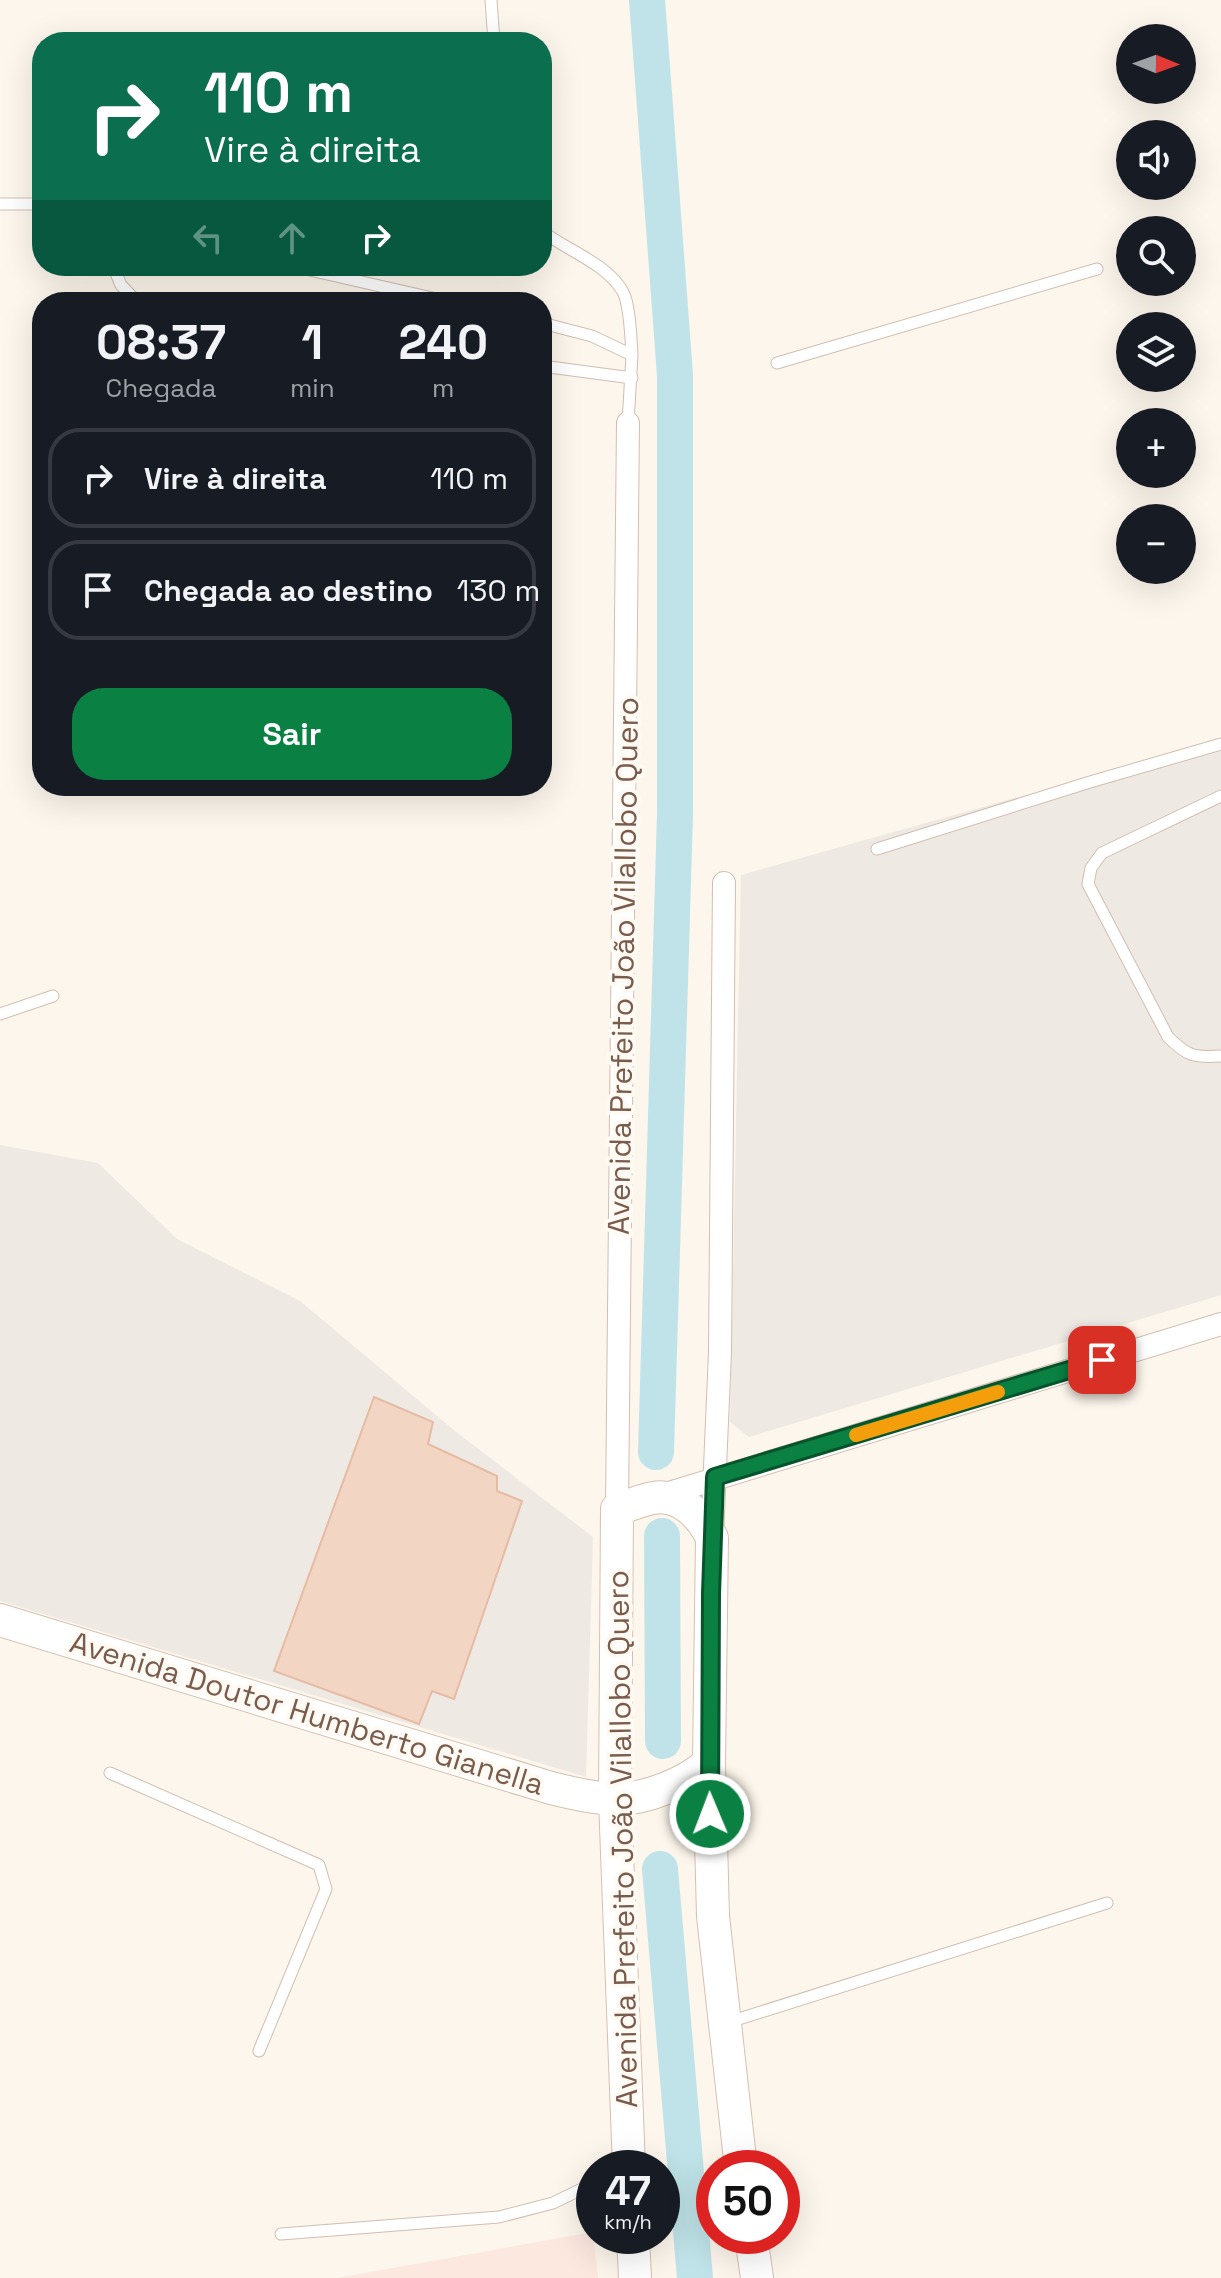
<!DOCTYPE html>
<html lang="pt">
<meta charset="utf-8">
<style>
body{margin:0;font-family:"Space Grotesk",sans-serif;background:#20242c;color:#f1f3f6;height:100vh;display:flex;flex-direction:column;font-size:30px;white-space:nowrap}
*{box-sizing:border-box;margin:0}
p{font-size:26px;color:#9ea1a6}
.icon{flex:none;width:44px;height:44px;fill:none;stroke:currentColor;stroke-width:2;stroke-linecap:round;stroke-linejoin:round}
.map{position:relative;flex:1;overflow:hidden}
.sheet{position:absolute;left:32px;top:292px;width:520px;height:504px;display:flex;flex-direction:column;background:#171b24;border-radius:32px;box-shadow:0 8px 32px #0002}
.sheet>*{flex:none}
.top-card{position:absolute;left:32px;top:32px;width:520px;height:244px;border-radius:32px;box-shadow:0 8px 32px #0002;background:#0b6e4f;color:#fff;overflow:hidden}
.needle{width:52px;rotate:91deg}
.tools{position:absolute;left:1116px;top:24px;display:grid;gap:16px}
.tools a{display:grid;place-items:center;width:80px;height:80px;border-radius:50%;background:#171b24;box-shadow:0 8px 32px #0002;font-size:40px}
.speed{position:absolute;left:576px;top:2150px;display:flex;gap:16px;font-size:40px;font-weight:700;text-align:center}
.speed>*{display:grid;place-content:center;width:104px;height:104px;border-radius:50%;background:#171b24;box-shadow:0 8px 32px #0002;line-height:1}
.speed small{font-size:20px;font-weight:400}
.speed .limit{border:12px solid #d22;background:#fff;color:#111}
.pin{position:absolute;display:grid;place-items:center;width:68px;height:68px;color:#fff;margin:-34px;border-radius:16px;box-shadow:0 4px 12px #0006}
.me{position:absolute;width:88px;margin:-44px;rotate:359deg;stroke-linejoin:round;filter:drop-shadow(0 0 6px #0008)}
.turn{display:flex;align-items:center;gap:28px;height:168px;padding:0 40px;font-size:36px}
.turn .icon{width:104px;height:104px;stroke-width:2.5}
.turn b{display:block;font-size:56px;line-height:68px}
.lanes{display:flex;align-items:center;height:76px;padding:0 40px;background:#0003;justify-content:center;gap:40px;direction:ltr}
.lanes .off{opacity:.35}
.eta{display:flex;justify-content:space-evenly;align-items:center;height:136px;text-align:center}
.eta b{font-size:48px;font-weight:600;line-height:56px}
.primary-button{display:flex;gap:16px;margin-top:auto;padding:16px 40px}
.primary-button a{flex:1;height:92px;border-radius:32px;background:#0b8043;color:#fff;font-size:32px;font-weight:600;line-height:92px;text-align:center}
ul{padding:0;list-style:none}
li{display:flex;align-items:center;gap:24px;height:100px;margin:0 16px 12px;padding:0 24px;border:4px solid #363941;border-radius:32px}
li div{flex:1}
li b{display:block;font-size:30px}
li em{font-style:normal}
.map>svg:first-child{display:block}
.commercial{fill:#fde8e0}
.industrial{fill:#efe9e4}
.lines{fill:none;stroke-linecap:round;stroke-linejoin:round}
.river{stroke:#bfe3e8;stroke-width:36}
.building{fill:#f3d5c3;stroke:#e6bba3;stroke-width:2}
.lane-casing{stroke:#d1beb0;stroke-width:13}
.street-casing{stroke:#d1beb0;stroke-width:24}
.secondary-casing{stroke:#d6c0b0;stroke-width:34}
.lane{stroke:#fff;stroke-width:11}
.street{stroke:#fff;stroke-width:22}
.secondary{stroke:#fff;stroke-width:32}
.route-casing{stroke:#07532c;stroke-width:20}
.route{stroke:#0b8043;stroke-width:14}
.slow{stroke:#f59e0b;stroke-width:14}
.labels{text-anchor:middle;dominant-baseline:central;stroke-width:8;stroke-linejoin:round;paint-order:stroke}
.street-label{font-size:30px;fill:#7a5c4d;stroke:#fffaf3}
</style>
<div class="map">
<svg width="1221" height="2278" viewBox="0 0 1221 2278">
<rect width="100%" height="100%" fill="#fdf6ec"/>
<path class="commercial" d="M593,2232l5,46h-261z"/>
<path class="industrial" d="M1221,740v555l-472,142 -19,-15 11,-547z
M0,1145l98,18 79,76 123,62 155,130 138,106 -7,240 -586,-176z"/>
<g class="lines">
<path class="river" d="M647,0l28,375v439l-19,638
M662,1536l1,205
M660,1869l35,409"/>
</g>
<path class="building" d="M374,1397l59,25 -5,22 69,32v15l25,10 -68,198 -22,-8 -13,33 -145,-53z"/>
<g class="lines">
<g class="lane-casing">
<path id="lane" d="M491,0l3,42
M0,204h42
M542,231c24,19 66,33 81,61 7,13 8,47 9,63
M113,266l8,19 16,17
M292,266l158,36
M542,323l50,13 40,19 -4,68
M777,363l320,-94
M542,366l90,12
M1221,796l-119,57 -11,15 -3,16 80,153c19,19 26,21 53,19
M877,849l213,-67 131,-38
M0,1014l53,-18
M110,1773l209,92 7,24 -67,162
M726,2023l381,-120
M281,2234l218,-17 54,-14 41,-20"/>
</g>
<g class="street-casing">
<path id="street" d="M656,1497l565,-173
M617,1509l11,-1086
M712,1537l8,-185 4,-469"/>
</g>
<g class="secondary-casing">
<path id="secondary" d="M0,1620l551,168c20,5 41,10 61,11 29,2 77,-16 97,-37
M629,2168l-14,-368 2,-291c12,-3 24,-9 36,-11 27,-5 49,18 59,40l-3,224 4,154 28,252
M633,2236l2,42
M751,2236l6,42"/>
</g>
<use href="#lane" class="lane"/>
<use href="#street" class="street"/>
<use href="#secondary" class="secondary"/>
</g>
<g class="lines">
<g class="route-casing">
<path id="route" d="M710,1814l1,-220 4,-117 387,-117"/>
</g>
<use href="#route" class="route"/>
<path class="slow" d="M856,1435l142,-43"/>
</g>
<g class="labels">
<g class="street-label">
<text transform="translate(623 966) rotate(-89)">Avenida Prefeito João Vilallobo Quero</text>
<text transform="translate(307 1713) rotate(17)">Avenida Doutor Humberto Gianella</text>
<text transform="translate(622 1839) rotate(-91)">Avenida Prefeito João Vilallobo Quero</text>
</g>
</g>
</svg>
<div class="tools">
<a><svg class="needle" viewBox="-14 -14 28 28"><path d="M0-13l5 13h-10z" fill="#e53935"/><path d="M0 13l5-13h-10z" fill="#9ea1a6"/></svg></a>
<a><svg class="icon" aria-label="sound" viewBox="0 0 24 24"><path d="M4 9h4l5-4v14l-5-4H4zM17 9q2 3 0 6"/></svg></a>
<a><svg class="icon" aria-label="search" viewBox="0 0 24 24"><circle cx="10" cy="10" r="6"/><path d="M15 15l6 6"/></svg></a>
<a><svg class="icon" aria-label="layers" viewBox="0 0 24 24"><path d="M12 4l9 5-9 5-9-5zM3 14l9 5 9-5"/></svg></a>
<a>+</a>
<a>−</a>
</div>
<div class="speed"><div>47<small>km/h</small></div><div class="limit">50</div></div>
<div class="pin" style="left:1102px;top:1360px;background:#d93025"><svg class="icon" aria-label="arrive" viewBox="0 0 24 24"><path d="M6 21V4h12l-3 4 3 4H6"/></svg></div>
<svg class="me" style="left:710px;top:1814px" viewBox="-20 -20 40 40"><circle r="17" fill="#0b8043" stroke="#fff" stroke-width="3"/><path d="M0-11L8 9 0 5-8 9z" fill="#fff"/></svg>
<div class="top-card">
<div class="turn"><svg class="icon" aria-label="right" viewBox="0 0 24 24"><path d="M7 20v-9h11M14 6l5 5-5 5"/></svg><div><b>110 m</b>Vire à direita</div></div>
<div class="lanes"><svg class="icon off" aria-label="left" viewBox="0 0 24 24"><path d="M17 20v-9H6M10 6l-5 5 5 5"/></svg><svg class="icon off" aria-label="ahead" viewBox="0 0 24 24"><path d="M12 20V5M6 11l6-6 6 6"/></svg><svg class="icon" aria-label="right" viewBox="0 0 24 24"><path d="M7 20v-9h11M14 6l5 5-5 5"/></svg></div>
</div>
<section class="sheet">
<div class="eta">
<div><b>08:37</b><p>Chegada</p></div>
<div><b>1</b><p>min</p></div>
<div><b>240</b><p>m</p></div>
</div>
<ul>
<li><svg class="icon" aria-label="right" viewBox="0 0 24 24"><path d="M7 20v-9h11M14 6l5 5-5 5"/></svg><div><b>Vire à direita</b></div><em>110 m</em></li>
<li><svg class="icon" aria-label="arrive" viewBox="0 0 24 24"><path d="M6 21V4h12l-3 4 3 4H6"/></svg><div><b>Chegada ao destino</b></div><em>130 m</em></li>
</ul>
<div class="primary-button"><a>Sair</a></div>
</section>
</div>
